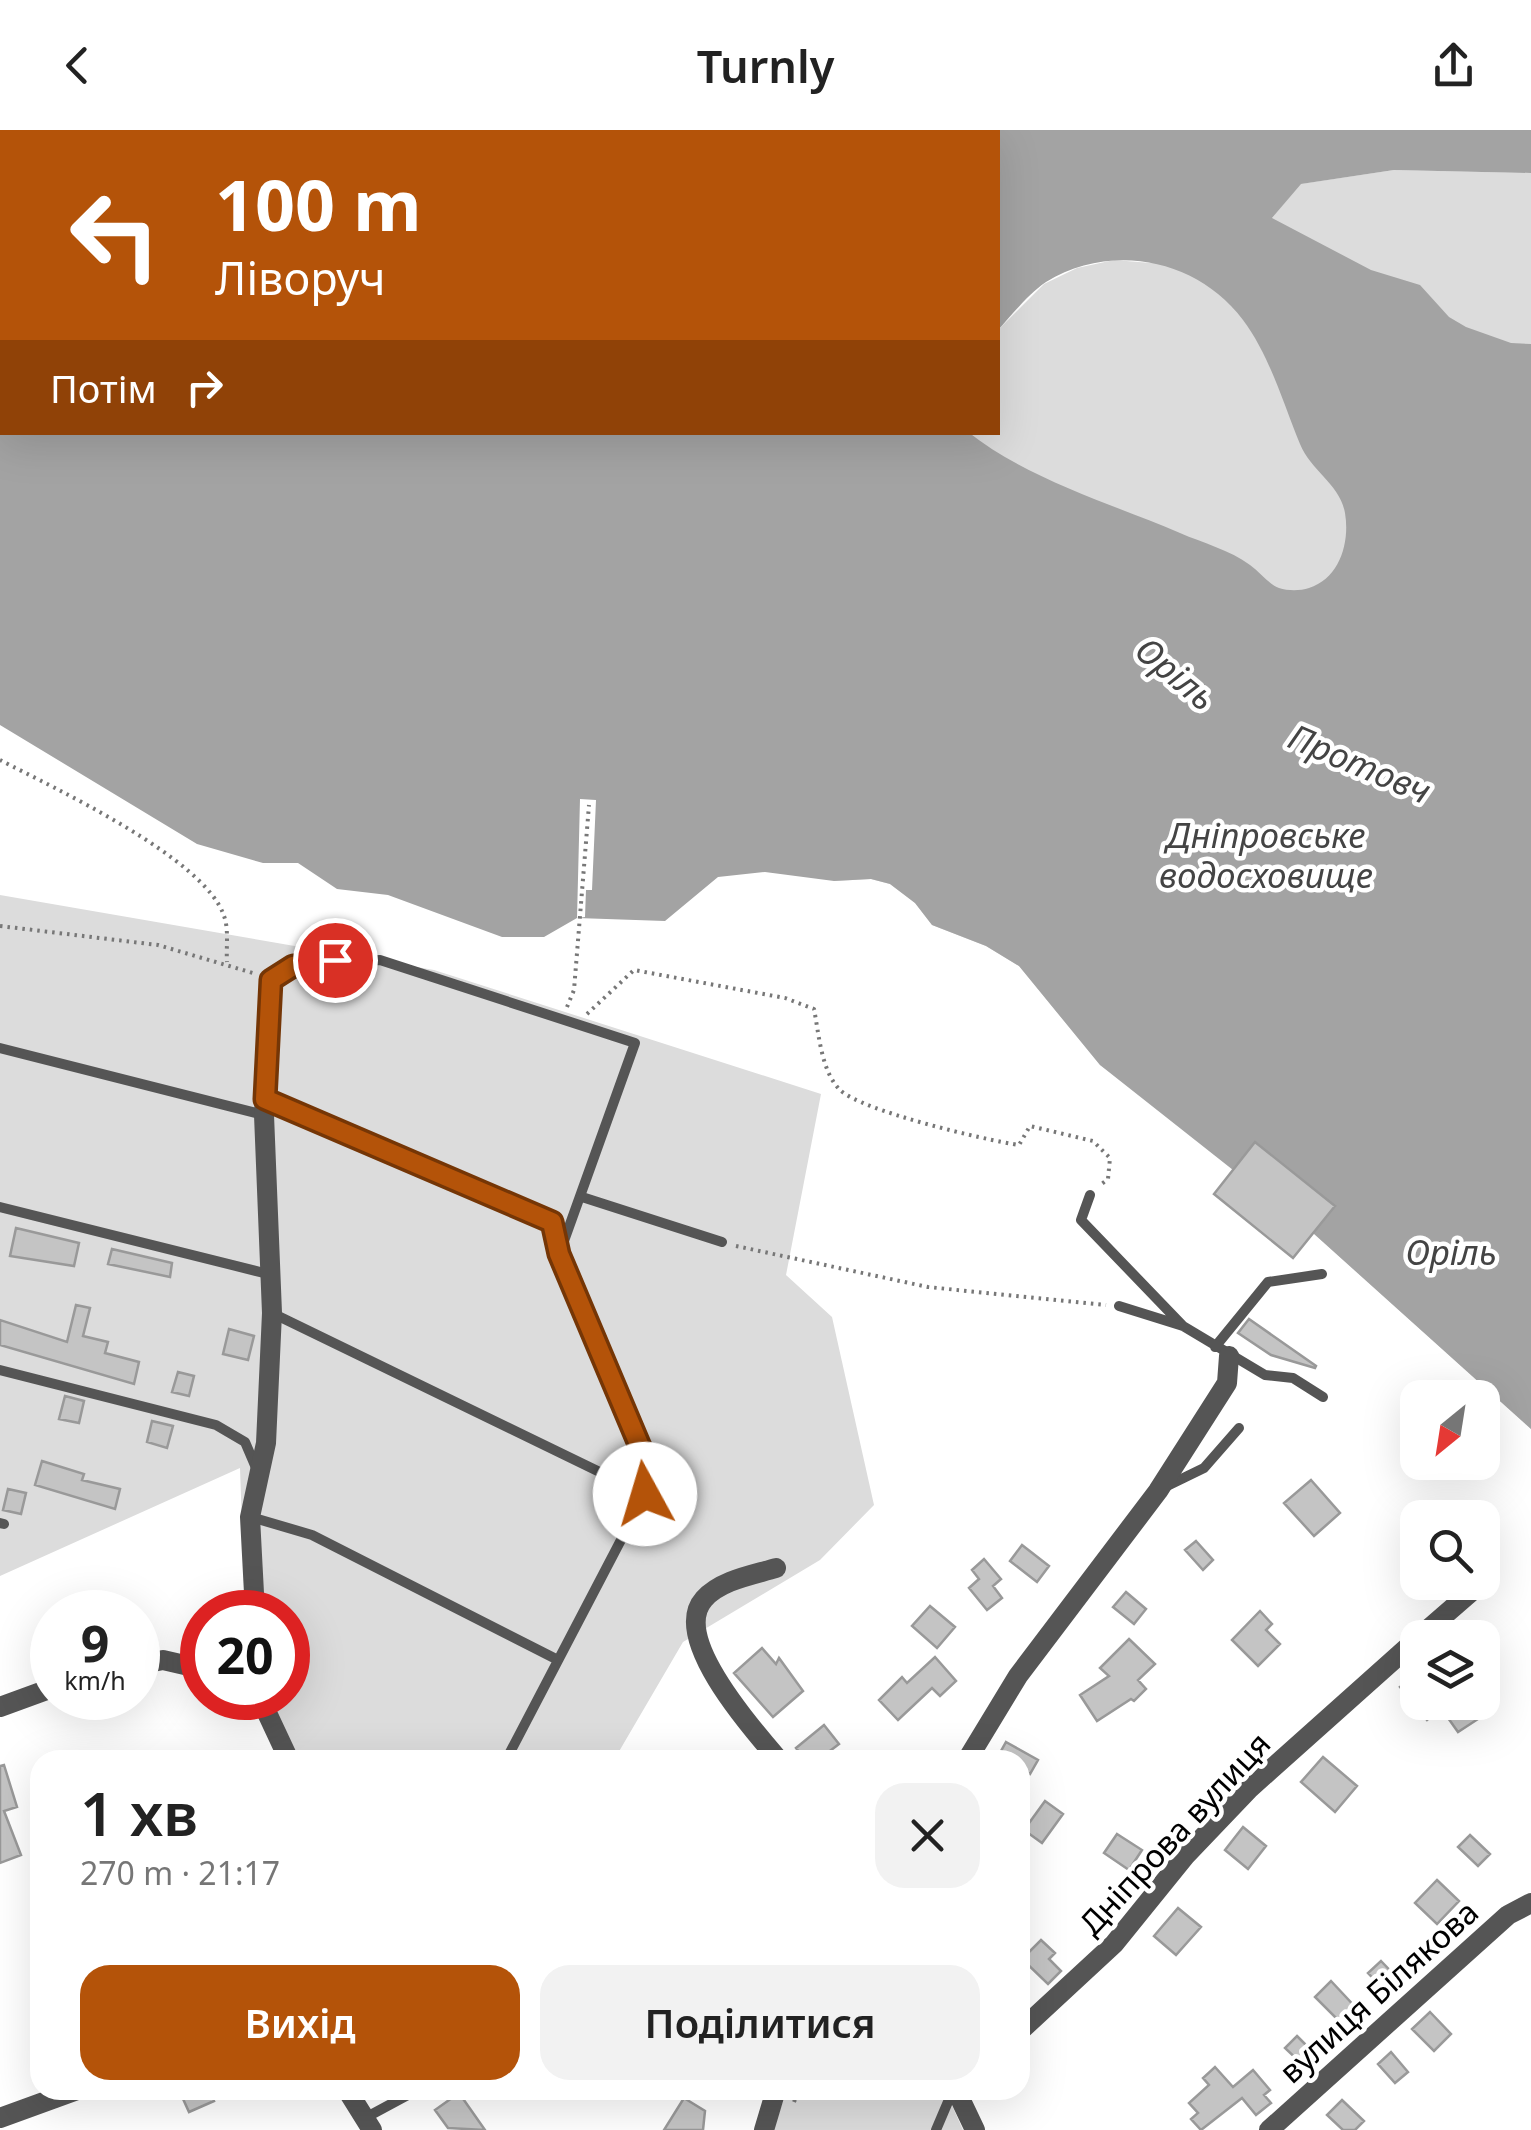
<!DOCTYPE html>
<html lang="uk">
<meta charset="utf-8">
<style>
body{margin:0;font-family:"Noto Sans",sans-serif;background:#f2f2f2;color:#222;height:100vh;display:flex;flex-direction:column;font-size:38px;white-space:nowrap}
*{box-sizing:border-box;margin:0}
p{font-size:32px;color:#767676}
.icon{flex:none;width:55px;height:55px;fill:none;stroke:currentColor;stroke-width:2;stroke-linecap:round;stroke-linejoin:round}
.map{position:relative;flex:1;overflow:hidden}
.panel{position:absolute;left:30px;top:1620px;width:1000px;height:350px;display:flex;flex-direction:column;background:#fff;border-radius:30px;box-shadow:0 10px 40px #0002}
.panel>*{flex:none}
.top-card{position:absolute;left:0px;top:0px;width:1000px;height:305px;box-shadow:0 10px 40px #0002;background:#b45309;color:#fff;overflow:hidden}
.needle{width:65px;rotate:210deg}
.fabs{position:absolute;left:1400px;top:1250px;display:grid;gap:20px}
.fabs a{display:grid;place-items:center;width:100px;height:100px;border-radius:20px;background:#fff;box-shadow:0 10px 40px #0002;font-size:50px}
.speed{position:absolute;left:30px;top:1460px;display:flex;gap:20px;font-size:50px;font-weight:700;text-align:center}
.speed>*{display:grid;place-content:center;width:130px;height:130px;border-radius:50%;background:#fff;box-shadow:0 10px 40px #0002;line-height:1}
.speed small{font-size:25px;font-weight:400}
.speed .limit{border:15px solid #d22;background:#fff;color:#111}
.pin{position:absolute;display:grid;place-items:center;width:85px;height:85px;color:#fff;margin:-42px;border:5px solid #fff;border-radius:50%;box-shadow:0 2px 10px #0007}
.me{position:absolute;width:110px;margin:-55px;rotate:354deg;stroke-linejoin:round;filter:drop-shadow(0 0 8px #0008)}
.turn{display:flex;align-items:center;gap:35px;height:210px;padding:0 50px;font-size:45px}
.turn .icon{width:130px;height:130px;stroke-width:2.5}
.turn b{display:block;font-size:70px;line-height:85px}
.then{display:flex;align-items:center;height:95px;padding:0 50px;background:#0003;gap:20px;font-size:38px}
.round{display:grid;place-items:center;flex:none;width:105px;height:105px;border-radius:30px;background:#f2f2f2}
.headline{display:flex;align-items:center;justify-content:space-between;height:170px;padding:0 50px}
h1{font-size:60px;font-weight:600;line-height:75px}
.primary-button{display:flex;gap:20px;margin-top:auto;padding:20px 50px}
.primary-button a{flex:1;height:115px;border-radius:30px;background:#b45309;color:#fff;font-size:40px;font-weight:600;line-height:115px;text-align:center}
.primary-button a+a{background:#f2f2f2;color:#222}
header{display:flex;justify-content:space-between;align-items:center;height:130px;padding:0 50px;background:#fff;font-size:45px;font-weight:600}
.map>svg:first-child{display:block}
.green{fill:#dcdcdc}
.water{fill:#a3a3a3;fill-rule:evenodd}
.pier{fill:#fff}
.building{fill:#c4c4c4;stroke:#999;stroke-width:2.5}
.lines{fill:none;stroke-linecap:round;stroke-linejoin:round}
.path{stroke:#777;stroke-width:4;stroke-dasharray:2.5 5;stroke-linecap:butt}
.service{stroke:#555;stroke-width:10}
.minor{stroke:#555;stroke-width:20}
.route-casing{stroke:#753606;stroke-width:25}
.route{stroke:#b45309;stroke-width:18}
.labels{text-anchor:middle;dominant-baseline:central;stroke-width:9;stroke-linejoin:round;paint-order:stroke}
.street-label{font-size:32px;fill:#000;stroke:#fff}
.water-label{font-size:35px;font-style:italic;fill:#444;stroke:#fff}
</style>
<header><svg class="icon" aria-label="back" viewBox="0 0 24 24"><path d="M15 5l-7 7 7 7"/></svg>Turnly<svg class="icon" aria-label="share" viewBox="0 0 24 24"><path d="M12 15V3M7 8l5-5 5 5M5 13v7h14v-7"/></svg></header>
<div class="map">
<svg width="1531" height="2000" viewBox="0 0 1531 2000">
<rect width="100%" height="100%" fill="#fff"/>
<path class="green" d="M1394,40l137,3v1256l-218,-196 -155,-127 -58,-41 -81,-99 -33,-20 -54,-21 -17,-22 -25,-19 -19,-5 -37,2 81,-448 83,-1v-102l46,-46 33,-16 37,-8 37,3 121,-45 28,-34z
M0,765l434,75 387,124 -35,181 46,42 42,188 -54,55 -137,82 -69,118h-333l-33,-62h40v-86h-43l-5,-144 -240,108z
M787,1960h158l18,40h-190z"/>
<path class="water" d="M0,0h1531v43l-137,-3 -93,14 -29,34 99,52 49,15 29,32 17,10 45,16 20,1v1085l-218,-196 21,-27 -78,-64 -23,28 -133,-105 -81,-99 -33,-20 -54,-21 -17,-22 -25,-19 -19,-5 -37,2 -69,-9 -47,5 -53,44 -88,-3 -33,19h-42l-114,-42 -51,-6 -39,-26h-35l-66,-19 -197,-119zM2,2h996v198c14,-15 30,-36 48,-48 66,-40 151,-23 197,38 27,36 40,83 57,124 11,27 40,40 45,69 5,29 -5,65 -36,75 -9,3 -21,3 -30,0 -12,-5 -19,-16 -29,-23 -20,-15 -47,-22 -70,-32 -70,-30 -151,-53 -212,-101h-966z"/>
<path class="pier" d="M580,669l16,1 -4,90h-6l-1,27 -8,1z"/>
<path class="building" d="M1255,1012l80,64 -42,52 -79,-64z
M16,1098l63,15 -5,23 -64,-10z
M112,1119l60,14 -2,14 -62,-13z
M76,1175l14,3 -7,28 25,6 -3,11 34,9 -5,22 -134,-39v-25l67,22z
M1249,1189l67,47 -1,2 -44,-13 -33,-22z
M229,1199l25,7 -6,24 -25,-6z
M178,1242l16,4 -5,20 -17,-4z
M65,1266l19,5 -5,22 -20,-4z
M152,1291l21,5 -6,22 -20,-6z
M42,1331l42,13 -2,6 38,9 -5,20 -80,-24z
M1311,1350l29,33 -26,23 -30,-33z
M8,1359l18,4 -5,21 -18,-4z
M1196,1411l17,19 -10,10 -18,-20z
M1022,1415l27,21 -12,16 -27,-21z
M984,1429l17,20 -8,7 9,12 -15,12 -18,-22 10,-9 -7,-9z
M1126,1462l20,17 -12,15 -21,-17z
M930,1476l25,21 -18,21 -25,-22z
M1260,1481l12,13 -6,6 14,14 -22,22 -26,-26z
M1129,1509l26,25 -17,16 8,9 -12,12 -3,-2 -34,22 -17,-26 29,-19 -9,-8z
M762,1518l14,16 3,-6 24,33 -30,26 -39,-44z
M935,1527l21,24 -16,15 -8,-8 -34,32 -19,-20 23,-23 5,6z
M1418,1543v29h48l12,17 -20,13 -17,-24 -14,12 -27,-33z
M824,1595l15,19 -21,16h-13l-9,-12z
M1006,1612l32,18 -8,14 -10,-6v-8h-24z
M1323,1627l34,29 -22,26 -34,-30z
M4,1635l13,42 -13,4 17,44 -21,8v-97z
M1045,1671l18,13 -21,29 -18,-13z
M1243,1697l23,19 -18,23 -23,-19z
M1117,1704l25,16 -13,20 -25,-17z
M1470,1705l20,19 -12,12 -20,-19z
M1437,1750l22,21 -22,23 -22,-21z
M1178,1778l23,19 -25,28 -22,-19z
M1041,1810l14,13 -6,6 12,12 -13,13 -26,-25z
M1381,1831l22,23 -13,12 -22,-23z
M1331,1851l28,30 -15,15 -29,-29z
M1430,1882l21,22 -17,17 -22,-22z
M1297,1906l19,19 -11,12 -20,-19z
M1391,1922l17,20 -13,11 -17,-19z
M1215,1937l18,20 20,-17 17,20 -6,5 7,8 -15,12 -14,-17 -41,32 -10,-11 7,-6 -9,-10 20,-18 -6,-7z
M179,1960h30l5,11 -25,11z
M459,1963l26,37 -37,-2 -13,-18z
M684,1968l21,13 -2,19h-39z
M1342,1970l22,21 -9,9h-12l-16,-15z"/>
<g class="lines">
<path class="path" d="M0,630c54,28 205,98 224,156 5,13 2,32 3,46
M0,796l158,19 95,28
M567,877l7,-17 15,-185
M587,884l47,-44 151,28 29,11c5,25 7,62 26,81 22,21 145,50 179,55l11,-19 63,15 17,17 -2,21 -9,7
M736,1116l192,41 178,18
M794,1972l5,-12"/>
<path class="service" d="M272,850l21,-15 87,-5 255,83 -75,209
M0,918l264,67
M265,969l287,123 7,32 86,202v38l-139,266
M1090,1065l-9,25 102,106
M582,1067l140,45
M0,1077l268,67
M1119,1176l64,20 82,49 28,3 30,19
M272,1183l373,181
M1215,1217l53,-65 54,-8
M0,1240l216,55 29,17 12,28
M1167,1356l37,-18 35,-40
M251,1387l61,18 246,125
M0,1393l4,1
M365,1988l52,-28
M936,2000l17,-40"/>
<path class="minor" d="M776,1438c-23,7 -55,12 -72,31 -34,38 49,131 75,161
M255,1482l-5,-95 16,-74 6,-130 -8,-198 7,-135
M1418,1508l53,-46
M138,1535l25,-5 39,9
M260,1568l29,62
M0,1577l52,-19
M967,1630l51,-84 140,-185 69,-108 2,-27
M1020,1901l94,-87 72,-89 63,-66 169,-151
M347,1960l25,40
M956,1960l19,40
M0,1988l77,-28
M764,2000l12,-40
M1269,2000l239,-215 23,-12"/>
</g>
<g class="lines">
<g class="route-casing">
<path id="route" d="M335,830l-42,6 -22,14 -6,119 287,123 7,32 85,202 1,38"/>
</g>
<use href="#route" class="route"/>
</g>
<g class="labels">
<g class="street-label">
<text transform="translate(1174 1703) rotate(-47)">Дніпрова вулиця</text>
<text transform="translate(1378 1861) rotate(-42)">вулиця Білякова</text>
</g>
<g class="water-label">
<text transform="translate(1176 543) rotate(40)">Оріль</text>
<text transform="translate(1360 633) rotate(23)">Протовч</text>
<text x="1266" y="704">Дніпровське<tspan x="1266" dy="40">водосховище</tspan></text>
<text x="1451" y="1121">Орiль</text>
</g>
</g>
</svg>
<div class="fabs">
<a><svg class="needle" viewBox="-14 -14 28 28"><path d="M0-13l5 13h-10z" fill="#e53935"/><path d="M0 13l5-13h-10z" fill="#767676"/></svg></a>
<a><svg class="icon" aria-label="search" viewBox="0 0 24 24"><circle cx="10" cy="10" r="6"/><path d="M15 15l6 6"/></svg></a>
<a><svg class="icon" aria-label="layers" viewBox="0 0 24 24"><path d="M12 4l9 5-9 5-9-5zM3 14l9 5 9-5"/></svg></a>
</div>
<div class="speed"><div>9<small>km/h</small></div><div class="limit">20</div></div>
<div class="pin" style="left:335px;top:830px;background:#d93025"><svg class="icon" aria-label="arrive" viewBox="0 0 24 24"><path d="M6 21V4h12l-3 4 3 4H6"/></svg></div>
<svg class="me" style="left:645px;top:1364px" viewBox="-20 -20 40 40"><circle r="19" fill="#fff"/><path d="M0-13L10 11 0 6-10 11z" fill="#b45309"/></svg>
<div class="top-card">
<div class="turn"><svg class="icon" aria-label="left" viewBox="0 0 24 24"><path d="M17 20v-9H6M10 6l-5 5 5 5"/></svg><div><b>100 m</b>Ліворуч</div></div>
<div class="then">Потім<svg class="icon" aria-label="right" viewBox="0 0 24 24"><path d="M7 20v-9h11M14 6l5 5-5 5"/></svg></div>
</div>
<section class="panel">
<div class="headline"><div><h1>1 хв</h1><p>270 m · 21:17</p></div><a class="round"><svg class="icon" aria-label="close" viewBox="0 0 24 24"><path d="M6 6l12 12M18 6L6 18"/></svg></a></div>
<div class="primary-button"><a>Вихід</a><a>Поділитися</a></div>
</section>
</div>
